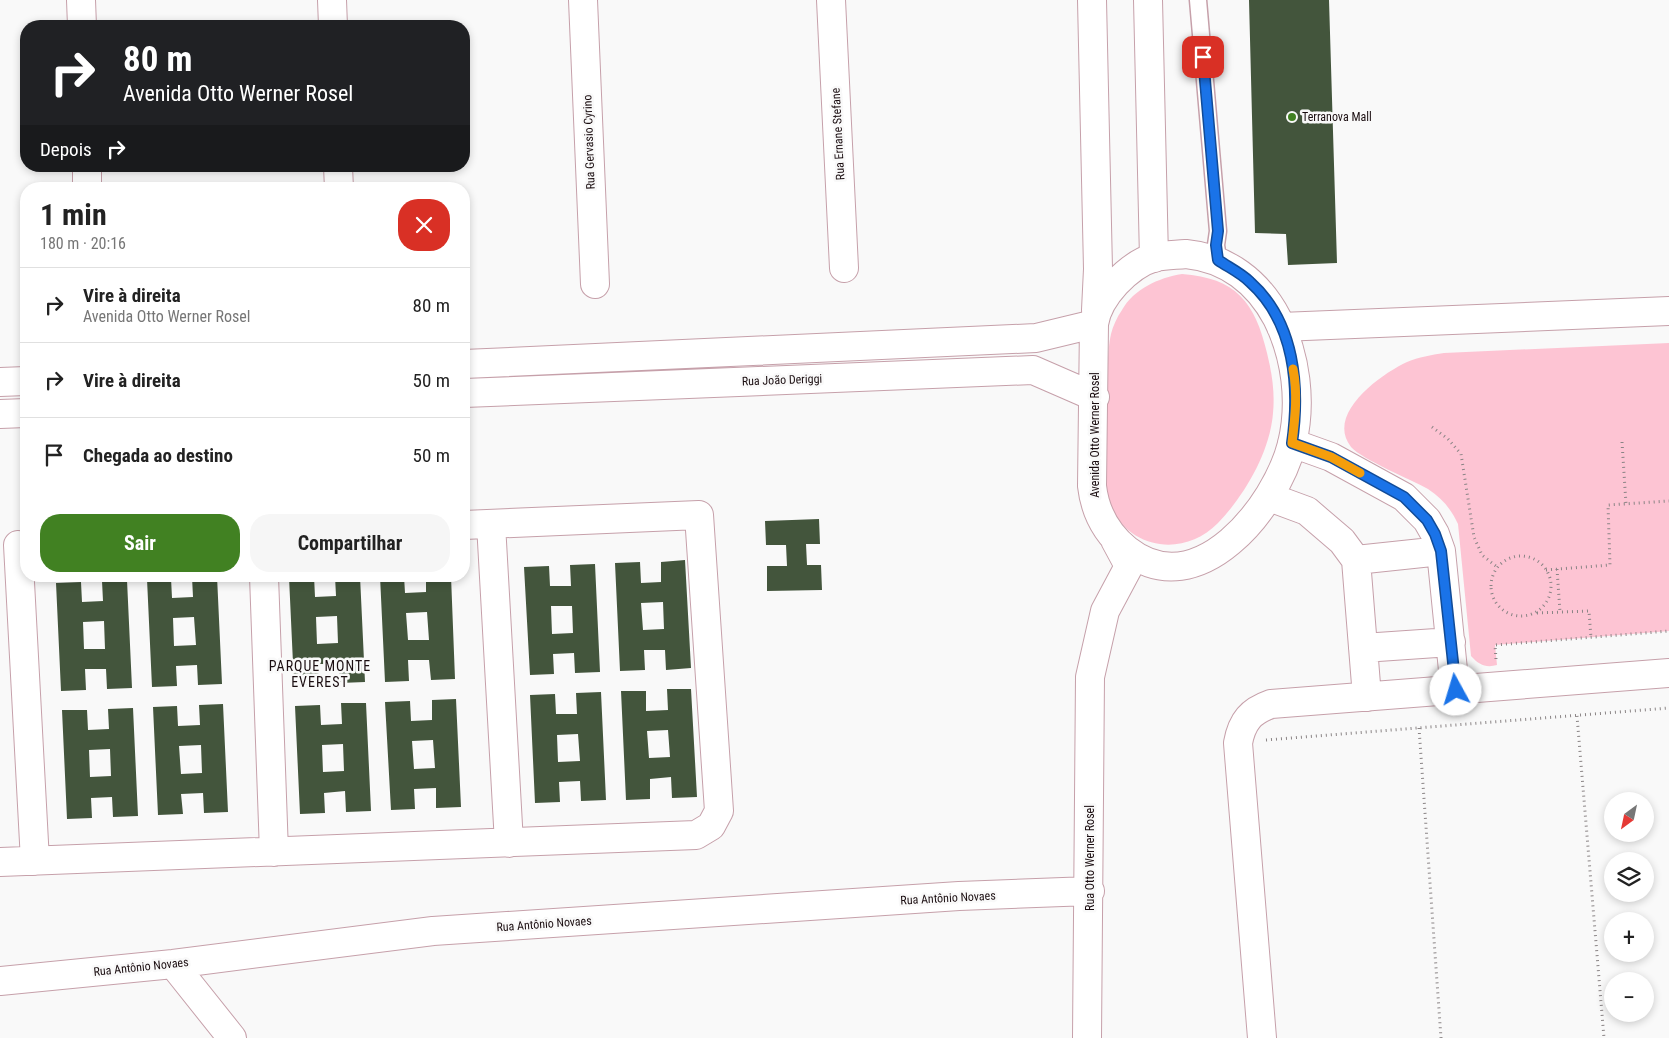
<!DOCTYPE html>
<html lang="pt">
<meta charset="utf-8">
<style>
body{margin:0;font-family:"Roboto Condensed",sans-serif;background:#f6f6f6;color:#222;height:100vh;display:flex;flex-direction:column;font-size:19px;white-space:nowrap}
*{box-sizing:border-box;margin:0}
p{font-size:16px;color:#767676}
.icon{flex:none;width:28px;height:28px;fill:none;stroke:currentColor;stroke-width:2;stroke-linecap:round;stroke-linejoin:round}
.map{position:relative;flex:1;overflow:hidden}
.panel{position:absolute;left:20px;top:182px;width:450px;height:400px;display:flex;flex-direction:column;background:#fff;border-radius:20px;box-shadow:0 2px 8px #0003}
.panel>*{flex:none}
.top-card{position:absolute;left:20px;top:20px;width:450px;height:152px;border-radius:20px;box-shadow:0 2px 8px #0003;background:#202124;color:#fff;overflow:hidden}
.needle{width:32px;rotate:213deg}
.buttons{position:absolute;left:1604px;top:792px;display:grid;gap:10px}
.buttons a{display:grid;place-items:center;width:50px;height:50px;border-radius:50%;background:#fff;box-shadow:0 2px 8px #0003;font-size:25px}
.pin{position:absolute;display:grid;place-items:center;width:42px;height:42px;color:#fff;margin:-21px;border-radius:10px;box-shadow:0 2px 8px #0006}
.me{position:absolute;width:55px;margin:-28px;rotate:354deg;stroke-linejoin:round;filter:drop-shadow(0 0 4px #0008)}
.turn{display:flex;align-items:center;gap:18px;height:105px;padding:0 20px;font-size:22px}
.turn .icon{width:65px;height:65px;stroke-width:2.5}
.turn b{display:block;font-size:35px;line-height:42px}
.then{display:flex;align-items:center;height:48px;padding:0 20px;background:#0003;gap:10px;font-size:19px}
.round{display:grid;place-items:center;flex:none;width:52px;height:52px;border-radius:20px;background:#f6f6f6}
.overview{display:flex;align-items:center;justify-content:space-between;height:85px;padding:0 20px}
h1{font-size:30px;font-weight:700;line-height:38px}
.action{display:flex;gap:10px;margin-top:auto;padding:10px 20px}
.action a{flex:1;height:58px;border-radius:20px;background:#418122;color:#fff;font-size:20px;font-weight:700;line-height:58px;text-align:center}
.action a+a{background:#f6f6f6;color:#222}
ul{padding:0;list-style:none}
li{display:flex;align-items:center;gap:15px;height:75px;padding:0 20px;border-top:1px solid #e0e0e0}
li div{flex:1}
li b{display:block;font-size:19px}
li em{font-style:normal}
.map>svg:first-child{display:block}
.green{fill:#fdc4d3}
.building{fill:#43553c;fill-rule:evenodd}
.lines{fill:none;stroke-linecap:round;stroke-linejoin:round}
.lane-casing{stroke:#c6a0aa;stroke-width:19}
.street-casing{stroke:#c6a0aa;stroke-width:30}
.secondary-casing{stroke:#c6a0aa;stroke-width:30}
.path{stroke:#8a8485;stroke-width:3;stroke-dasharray:1 4;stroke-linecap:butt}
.lane{stroke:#fff;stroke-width:16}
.street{stroke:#fff;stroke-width:28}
.secondary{stroke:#fff;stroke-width:28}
.route-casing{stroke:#114b97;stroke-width:12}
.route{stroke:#1a73e8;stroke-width:9}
.slow{stroke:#f59e0b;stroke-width:9}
.poi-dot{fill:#418122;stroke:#f9f9f9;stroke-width:2}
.labels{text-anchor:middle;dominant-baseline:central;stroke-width:5;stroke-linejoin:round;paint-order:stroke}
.poi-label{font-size:12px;fill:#1a0d10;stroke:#f9f9f9;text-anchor:start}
.street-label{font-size:12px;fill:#1a0d10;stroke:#f9f9f9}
.neighbourhood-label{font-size:14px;letter-spacing:1px;fill:#1a0d10;stroke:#f9f9f9}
</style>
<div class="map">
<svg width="1669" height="1038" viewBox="0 0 1669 1038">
<rect width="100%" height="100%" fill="#f9f9f9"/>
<path class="green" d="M1182,274c54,4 73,28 85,79 5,20 8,40 6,60 -3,39 -28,82 -55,110 -34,35 -90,27 -109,-20 -3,-7 -6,-17 -7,-25 -2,-23 4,-63 5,-87 1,-18 0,-40 4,-57 2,-8 6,-17 11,-24 12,-21 36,-32 60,-36z
M1669,343v288l-174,14 2,20c-11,3 -18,0 -26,-9l-13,-132c-7,-15 -16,-26 -30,-35 -18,-10 -65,-29 -77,-42 -26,-33 30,-73 56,-85 12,-5 24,-7 37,-9z"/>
<path class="building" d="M1249,0h80l8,263 -49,2 -2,-31 -31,-1z
M819,519l1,25h-14l1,21h14l1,25 -55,1v-25h20l-1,-21h-20l-1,-24z
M685,560l6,108 -25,2 -1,-20h-21l1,20 -25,1 -5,-108 25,-1 1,21 20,-1v-20zM663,602l1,27 -21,1 -2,-27z
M595,564l5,108 -25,1 -1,-20 -21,1 1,20 -24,1 -6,-108 25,-1 1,20h21l-1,-21zM551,606h21l1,27 -21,1z
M217,576l5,108 -24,1 -1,-20 -21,1 1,20 -25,1 -5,-108 24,-1 1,20 21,-1 -1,-20zM194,617l2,28 -22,1 -1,-28z
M314,576l1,21 21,-1 -1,-20h25l5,106 -25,1 -1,-19h-21l1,21h-25l-5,-108zM337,616l1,27 -21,1 -1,-27z
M380,576h24l1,17 21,-1v-16h25l4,103 -24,1 -2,-20h-21l1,21 -24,1zM427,612l2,28h-21l-2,-27z
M127,580l5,108 -25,1 -1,-20h-21l1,21 -25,1 -5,-108 25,-1 1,20 21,-1 -1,-20zM104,621l1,28h-21l-1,-27z
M667,689h24l6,108 -25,1 -1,-21 -21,2v20l-24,1 -5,-109h25v20l22,-1zM668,730l2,27 -21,1 -2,-27z
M601,692l5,108 -25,1 -1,-20 -21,1 1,20 -25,1 -5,-108 25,-1 1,20h21l-1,-21zM578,734l2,27 -22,1 -1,-27z
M456,699l5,108 -25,1v-20l-22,1 1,20 -24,1 -6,-108 25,-1 1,20 21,-1v-20zM433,740l2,28 -21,1 -2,-28z
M341,703h25l5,108 -25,1 -1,-21 -21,2 1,20 -25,1 -5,-108 25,-1 1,20 21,-1zM343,744l1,27 -21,1 -1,-27z
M223,704l5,108 -24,1 -1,-20 -22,1 2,20 -25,1 -5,-108 24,-1 1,20 22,-1 -1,-20zM201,745l1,28 -21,1 -2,-28z
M133,708l5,108 -25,1 -1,-20 -21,1 1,20 -25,1 -5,-109h25l1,20 21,-1 -1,-20zM110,749l1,27 -21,1 -1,-27z"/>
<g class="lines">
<g class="lane-casing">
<path id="lane" d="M1198,0l20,231 -2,14 2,14"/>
</g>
<g class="street-casing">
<path id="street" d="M81,0l1,26
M332,0l1,26
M583,0l12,284
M831,0l13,268
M87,166v23
M338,166l1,23
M1186,254c41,4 72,28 91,64 19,38 25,84 15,126 -16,63 -94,162 -165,106 -21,-17 -32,-38 -35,-64l2,-162c4,-27 34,-59 61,-67 10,-2 21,-2 31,-3z
M1281,327l388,-16
M464,364l572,-26 58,-14
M0,382l26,-1
M464,393l569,-23 62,27
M0,414l26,-1
M1292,443l39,14 73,40 23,23 8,14 6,17 14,139
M1269,497l38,14 35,30 14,19 11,137
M491,524l18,319
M18,545l17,316
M1356,560l85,-9
M264,576l10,276
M1363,648l88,-6
M0,862l696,-27 15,-9 8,-15 -20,-296 -235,10
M173,964l59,74
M0,981l173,-17 260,-33 526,-35 131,-5
M1087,1038l3,-361 15,-66 24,-45 -14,-26
M1262,1038l-24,-295c4,-22 13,-32 33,-39l398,-31"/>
</g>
<g class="secondary-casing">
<path id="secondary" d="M1092,0l6,269 -2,41
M1148,0l6,258"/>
</g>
<path class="path" d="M1432,427l16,12 13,15 13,83 8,18 15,12
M1622,442l4,62
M1491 586a30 30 0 1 1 60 0a30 30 0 1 1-60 0Z
M1557,569l3,43
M1546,570l64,-5 -2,-60 61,-4
M1537,613l52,-2 2,27
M1496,659l-1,-14 174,-14
M1577,716l27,322
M1419,728l22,310
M1266,740l403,-32"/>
<use href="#lane" class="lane"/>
<use href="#street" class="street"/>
<use href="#secondary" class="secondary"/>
</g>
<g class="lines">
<g class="route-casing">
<path id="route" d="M1203,57l15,174 -2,14 2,15c10,7 23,13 32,22 45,40 50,105 42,161l39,14 73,40 23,23 8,14 6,17 15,139"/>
</g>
<use href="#route" class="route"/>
<path class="slow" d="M1293,369c5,25 2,49 -1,74l39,14 29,16"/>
</g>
<circle class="poi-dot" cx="1292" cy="117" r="5"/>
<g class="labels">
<g class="poi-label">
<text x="1302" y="117">Terranova Mall</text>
</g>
<g class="street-label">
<text transform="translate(838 134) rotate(-93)">Rua Ernane Stefane</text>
<text transform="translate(589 142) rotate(-92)">Rua Gervasio Cyrino</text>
<text transform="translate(782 380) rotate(-2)">Rua João Deriggi</text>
<text transform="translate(1095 435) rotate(-90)">Avenida Otto Werner Rosel</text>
<text transform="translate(1090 858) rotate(-90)">Rua Otto Werner Rosel</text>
<text transform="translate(948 898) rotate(-3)">Rua Antônio Novaes</text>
<text transform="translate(544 924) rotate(-4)">Rua Antônio Novaes</text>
<text transform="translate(141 967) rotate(-6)">Rua Antônio Novaes</text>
</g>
<g class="neighbourhood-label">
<text x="320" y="666">PARQUE MONTE<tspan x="320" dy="16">EVEREST</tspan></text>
</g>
</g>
</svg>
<div class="buttons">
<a><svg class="needle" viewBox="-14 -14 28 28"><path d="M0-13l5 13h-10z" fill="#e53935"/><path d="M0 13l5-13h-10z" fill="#767676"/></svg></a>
<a><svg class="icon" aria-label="layers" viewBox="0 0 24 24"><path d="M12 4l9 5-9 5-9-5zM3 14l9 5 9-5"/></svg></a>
<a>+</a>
<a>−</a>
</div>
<div class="pin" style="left:1203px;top:57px;background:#d93025"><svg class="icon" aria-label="arrive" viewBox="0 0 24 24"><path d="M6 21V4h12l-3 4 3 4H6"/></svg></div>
<svg class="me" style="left:1456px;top:690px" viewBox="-20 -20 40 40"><circle r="19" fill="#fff"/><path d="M0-13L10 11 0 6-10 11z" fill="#1a73e8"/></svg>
<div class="top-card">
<div class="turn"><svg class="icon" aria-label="right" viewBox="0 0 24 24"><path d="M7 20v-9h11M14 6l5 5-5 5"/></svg><div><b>80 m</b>Avenida Otto Werner Rosel</div></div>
<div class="then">Depois<svg class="icon" aria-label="right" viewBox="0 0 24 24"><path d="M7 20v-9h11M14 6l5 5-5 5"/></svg></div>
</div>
<section class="panel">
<div class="overview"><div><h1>1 min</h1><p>180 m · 20:16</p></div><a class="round" style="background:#d93025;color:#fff"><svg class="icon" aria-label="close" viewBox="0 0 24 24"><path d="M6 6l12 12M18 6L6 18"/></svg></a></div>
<ul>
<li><svg class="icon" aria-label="right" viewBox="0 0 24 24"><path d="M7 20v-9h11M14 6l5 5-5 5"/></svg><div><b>Vire à direita</b><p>Avenida Otto Werner Rosel</p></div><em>80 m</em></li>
<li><svg class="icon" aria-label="right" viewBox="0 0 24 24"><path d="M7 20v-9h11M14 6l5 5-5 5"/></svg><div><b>Vire à direita</b></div><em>50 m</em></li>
<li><svg class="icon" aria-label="arrive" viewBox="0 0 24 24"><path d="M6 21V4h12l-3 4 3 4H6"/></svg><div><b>Chegada ao destino</b></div><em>50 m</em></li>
</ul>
<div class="action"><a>Sair</a><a>Compartilhar</a></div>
</section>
</div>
